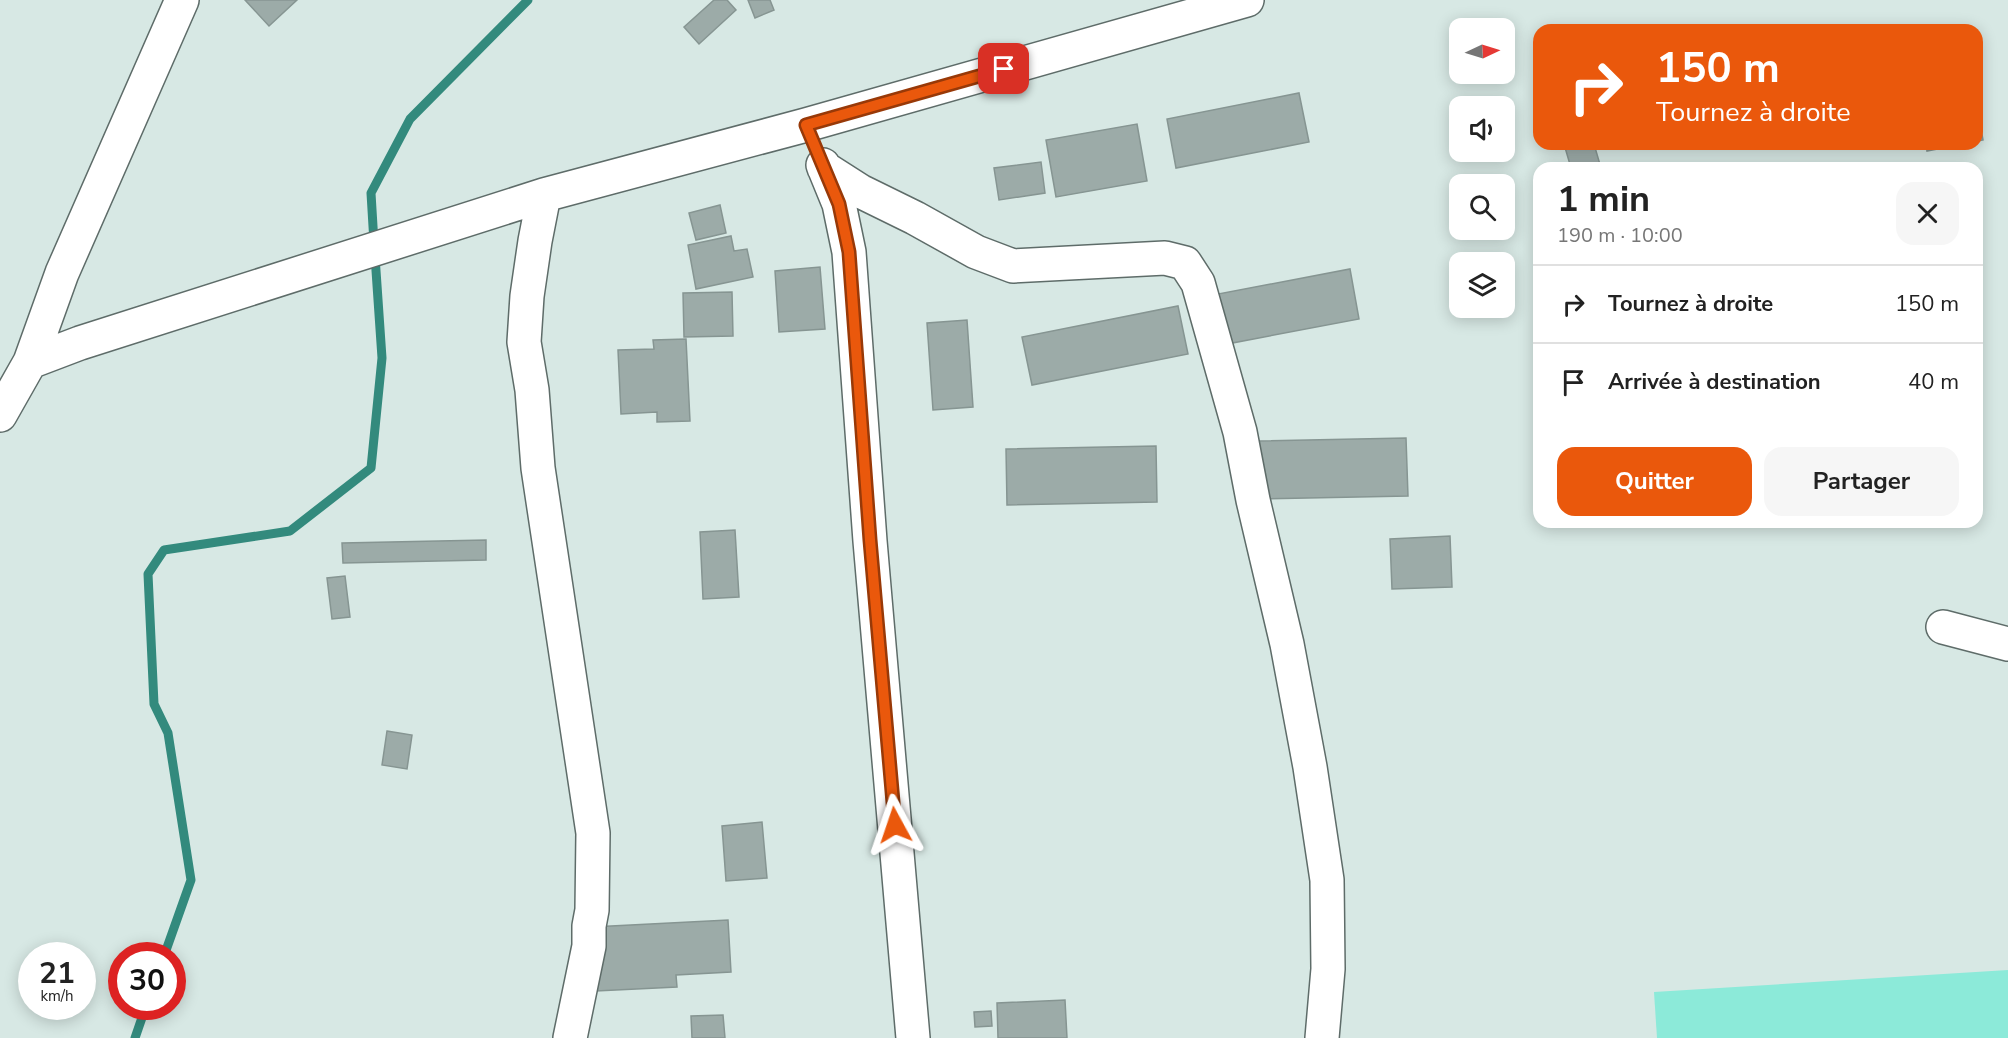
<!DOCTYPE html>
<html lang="fr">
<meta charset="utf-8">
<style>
body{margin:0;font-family:"Nunito Sans",sans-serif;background:#f6f6f6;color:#222;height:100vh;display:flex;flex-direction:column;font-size:22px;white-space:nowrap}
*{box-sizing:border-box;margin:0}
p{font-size:20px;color:#767676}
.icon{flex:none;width:33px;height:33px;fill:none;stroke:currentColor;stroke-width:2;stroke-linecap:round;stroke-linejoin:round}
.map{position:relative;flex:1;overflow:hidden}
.sheet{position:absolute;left:1533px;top:162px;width:450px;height:366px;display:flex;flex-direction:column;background:#fff;border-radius:18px;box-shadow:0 3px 15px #0003}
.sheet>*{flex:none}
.top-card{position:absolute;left:1533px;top:24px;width:450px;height:126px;border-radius:18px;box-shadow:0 3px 15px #0003;background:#ea580c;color:#fff;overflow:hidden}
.needle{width:39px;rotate:86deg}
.tools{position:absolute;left:1449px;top:18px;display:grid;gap:12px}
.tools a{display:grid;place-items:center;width:66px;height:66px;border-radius:12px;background:#fff;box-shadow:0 3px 15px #0003;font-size:30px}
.speed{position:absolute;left:18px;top:942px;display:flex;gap:12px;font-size:30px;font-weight:700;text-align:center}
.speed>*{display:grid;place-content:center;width:78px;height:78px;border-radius:50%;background:#fff;box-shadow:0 3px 15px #0003;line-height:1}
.speed small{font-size:15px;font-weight:400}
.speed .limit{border:9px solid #d22;background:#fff;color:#111}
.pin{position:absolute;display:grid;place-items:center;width:51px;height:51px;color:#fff;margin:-26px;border-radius:12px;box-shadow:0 3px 9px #0006}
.me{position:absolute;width:66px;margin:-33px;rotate:355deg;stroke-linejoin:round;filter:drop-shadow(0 0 4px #0008)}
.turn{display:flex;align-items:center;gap:21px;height:126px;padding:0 24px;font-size:27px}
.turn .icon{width:78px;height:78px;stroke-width:2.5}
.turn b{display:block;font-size:42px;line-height:51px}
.round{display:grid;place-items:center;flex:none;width:63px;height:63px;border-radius:18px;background:#f6f6f6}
.headline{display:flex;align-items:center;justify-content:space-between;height:102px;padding:0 24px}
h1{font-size:36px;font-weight:700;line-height:45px}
.primary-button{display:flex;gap:12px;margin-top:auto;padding:12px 24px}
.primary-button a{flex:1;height:69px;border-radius:18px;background:#ea580c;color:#fff;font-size:24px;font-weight:700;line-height:69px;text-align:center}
.primary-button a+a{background:#f6f6f6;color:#222}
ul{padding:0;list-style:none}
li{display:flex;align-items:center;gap:18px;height:78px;padding:0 24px;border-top:2px solid #e0e0e0}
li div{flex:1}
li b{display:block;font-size:22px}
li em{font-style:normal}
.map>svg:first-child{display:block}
.green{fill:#8cead9}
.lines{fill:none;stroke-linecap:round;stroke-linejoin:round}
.stream{stroke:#338a7d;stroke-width:9}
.building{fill:#9caba8;stroke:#869592;stroke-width:1.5}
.street-casing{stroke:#5e6c69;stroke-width:36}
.street{stroke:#fff;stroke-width:33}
.route-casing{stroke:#983908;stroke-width:15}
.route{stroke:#ea580c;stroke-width:10}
</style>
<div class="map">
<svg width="2008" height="1038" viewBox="0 0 2008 1038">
<rect width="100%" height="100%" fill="#d7e8e4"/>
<path class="green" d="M2008,970v68h-351l-3,-46z"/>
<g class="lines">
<path class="stream" d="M374,243l-3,-50 39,-74 118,-119
M164,956l27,-76 -23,-147 -14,-29 -6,-130 16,-24 126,-19 81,-63 11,-110 -7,-102
M135,1038l11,-32"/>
</g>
<path class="building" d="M245,0h52l-28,26z
M714,0h13l9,10 -37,34 -15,-17z
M748,0h22l4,10 -19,8z
M1299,93l10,49 -133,26 -9,-49z
M1977,108l6,32 -6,1z
M1137,124l10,57 -91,16 -10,-57z
M1564,144h30l7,24h-30z
M1926,144h36l-35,7z
M1041,162l4,31 -46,7 -5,-32z
M720,205l6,28 -30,7 -7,-27z
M731,236l3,15 13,-2 6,28 -57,12 -8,-44z
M820,267l5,62 -46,3 -4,-61z
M1350,269l9,50 -132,25 -9,-50z
M732,292l1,44 -49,1 -1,-44z
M1178,306l10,48 -156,31 -10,-48z
M967,320l6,87 -40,3 -6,-87z
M686,339l4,82 -33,1v-10l-36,2 -3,-64 36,-1 -1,-9z
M1406,438l2,58 -150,3 -1,-58z
M1156,446l1,56 -150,3 -1,-56z
M735,530l4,67 -36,2 -3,-67z
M1450,536l2,51 -60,2 -2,-50z
M486,540v20l-143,3 -1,-20z
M345,576l5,41 -18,2 -5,-41z
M387,731l25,4 -5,34 -25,-4z
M762,822l5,56 -41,3 -4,-55z
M728,920l3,52 -55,3 1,12 -81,4 -4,-64z
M1065,1000l2,38h-69l-1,-35z
M991,1011l1,15 -17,1 -1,-15z
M723,1015l2,23h-33l-1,-22z"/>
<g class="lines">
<g class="street-casing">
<path id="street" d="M823,165l16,39 10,48 21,289 43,497
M824,168l36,23 55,27 61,34 37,14 152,-8 20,5 13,20 42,149 13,68 34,144 23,123 17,113 1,89 -6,69
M544,195l-9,46 -8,55 -3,46 8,48 6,78 55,365 -1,77 -3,16v20l-19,92
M30,362l50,-19 464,-148 262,-70 441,-125
M0,415l30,-53 32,-89 120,-273
M1943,627l65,17"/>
</g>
<use href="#street" class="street"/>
</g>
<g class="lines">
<g class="route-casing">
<path id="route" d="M895,825l-25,-285 -21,-288 -10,-48 -33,-79 198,-56"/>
</g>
<use href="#route" class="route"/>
</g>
</svg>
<div class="tools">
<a><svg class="needle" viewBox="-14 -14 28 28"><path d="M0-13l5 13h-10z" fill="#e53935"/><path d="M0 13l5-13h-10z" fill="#767676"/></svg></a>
<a><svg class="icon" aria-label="sound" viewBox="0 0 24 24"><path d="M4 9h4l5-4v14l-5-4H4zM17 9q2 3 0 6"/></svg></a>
<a><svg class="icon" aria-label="search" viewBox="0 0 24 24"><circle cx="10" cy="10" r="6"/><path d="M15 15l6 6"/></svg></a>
<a><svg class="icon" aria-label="layers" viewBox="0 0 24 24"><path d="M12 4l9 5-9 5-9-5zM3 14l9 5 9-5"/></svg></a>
</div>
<div class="speed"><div>21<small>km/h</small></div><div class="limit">30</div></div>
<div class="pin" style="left:1004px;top:69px;background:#d93025"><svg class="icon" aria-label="arrive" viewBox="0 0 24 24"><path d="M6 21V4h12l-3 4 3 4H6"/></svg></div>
<svg class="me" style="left:895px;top:825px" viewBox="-20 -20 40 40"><path d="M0-17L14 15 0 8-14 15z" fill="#ea580c" stroke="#fff" stroke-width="4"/></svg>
<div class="top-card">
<div class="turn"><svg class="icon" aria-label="right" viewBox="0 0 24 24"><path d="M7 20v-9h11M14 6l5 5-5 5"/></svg><div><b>150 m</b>Tournez à droite</div></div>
</div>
<section class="sheet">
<div class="headline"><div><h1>1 min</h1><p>190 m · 10:00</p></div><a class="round"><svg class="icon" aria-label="close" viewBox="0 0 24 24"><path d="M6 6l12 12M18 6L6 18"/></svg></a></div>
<ul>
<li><svg class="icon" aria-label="right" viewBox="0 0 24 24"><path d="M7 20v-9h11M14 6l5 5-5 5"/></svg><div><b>Tournez à droite</b></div><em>150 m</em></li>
<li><svg class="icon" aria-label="arrive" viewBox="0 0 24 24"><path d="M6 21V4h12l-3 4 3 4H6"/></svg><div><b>Arrivée à destination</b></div><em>40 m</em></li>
</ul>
<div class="primary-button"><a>Quitter</a><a>Partager</a></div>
</section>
</div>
